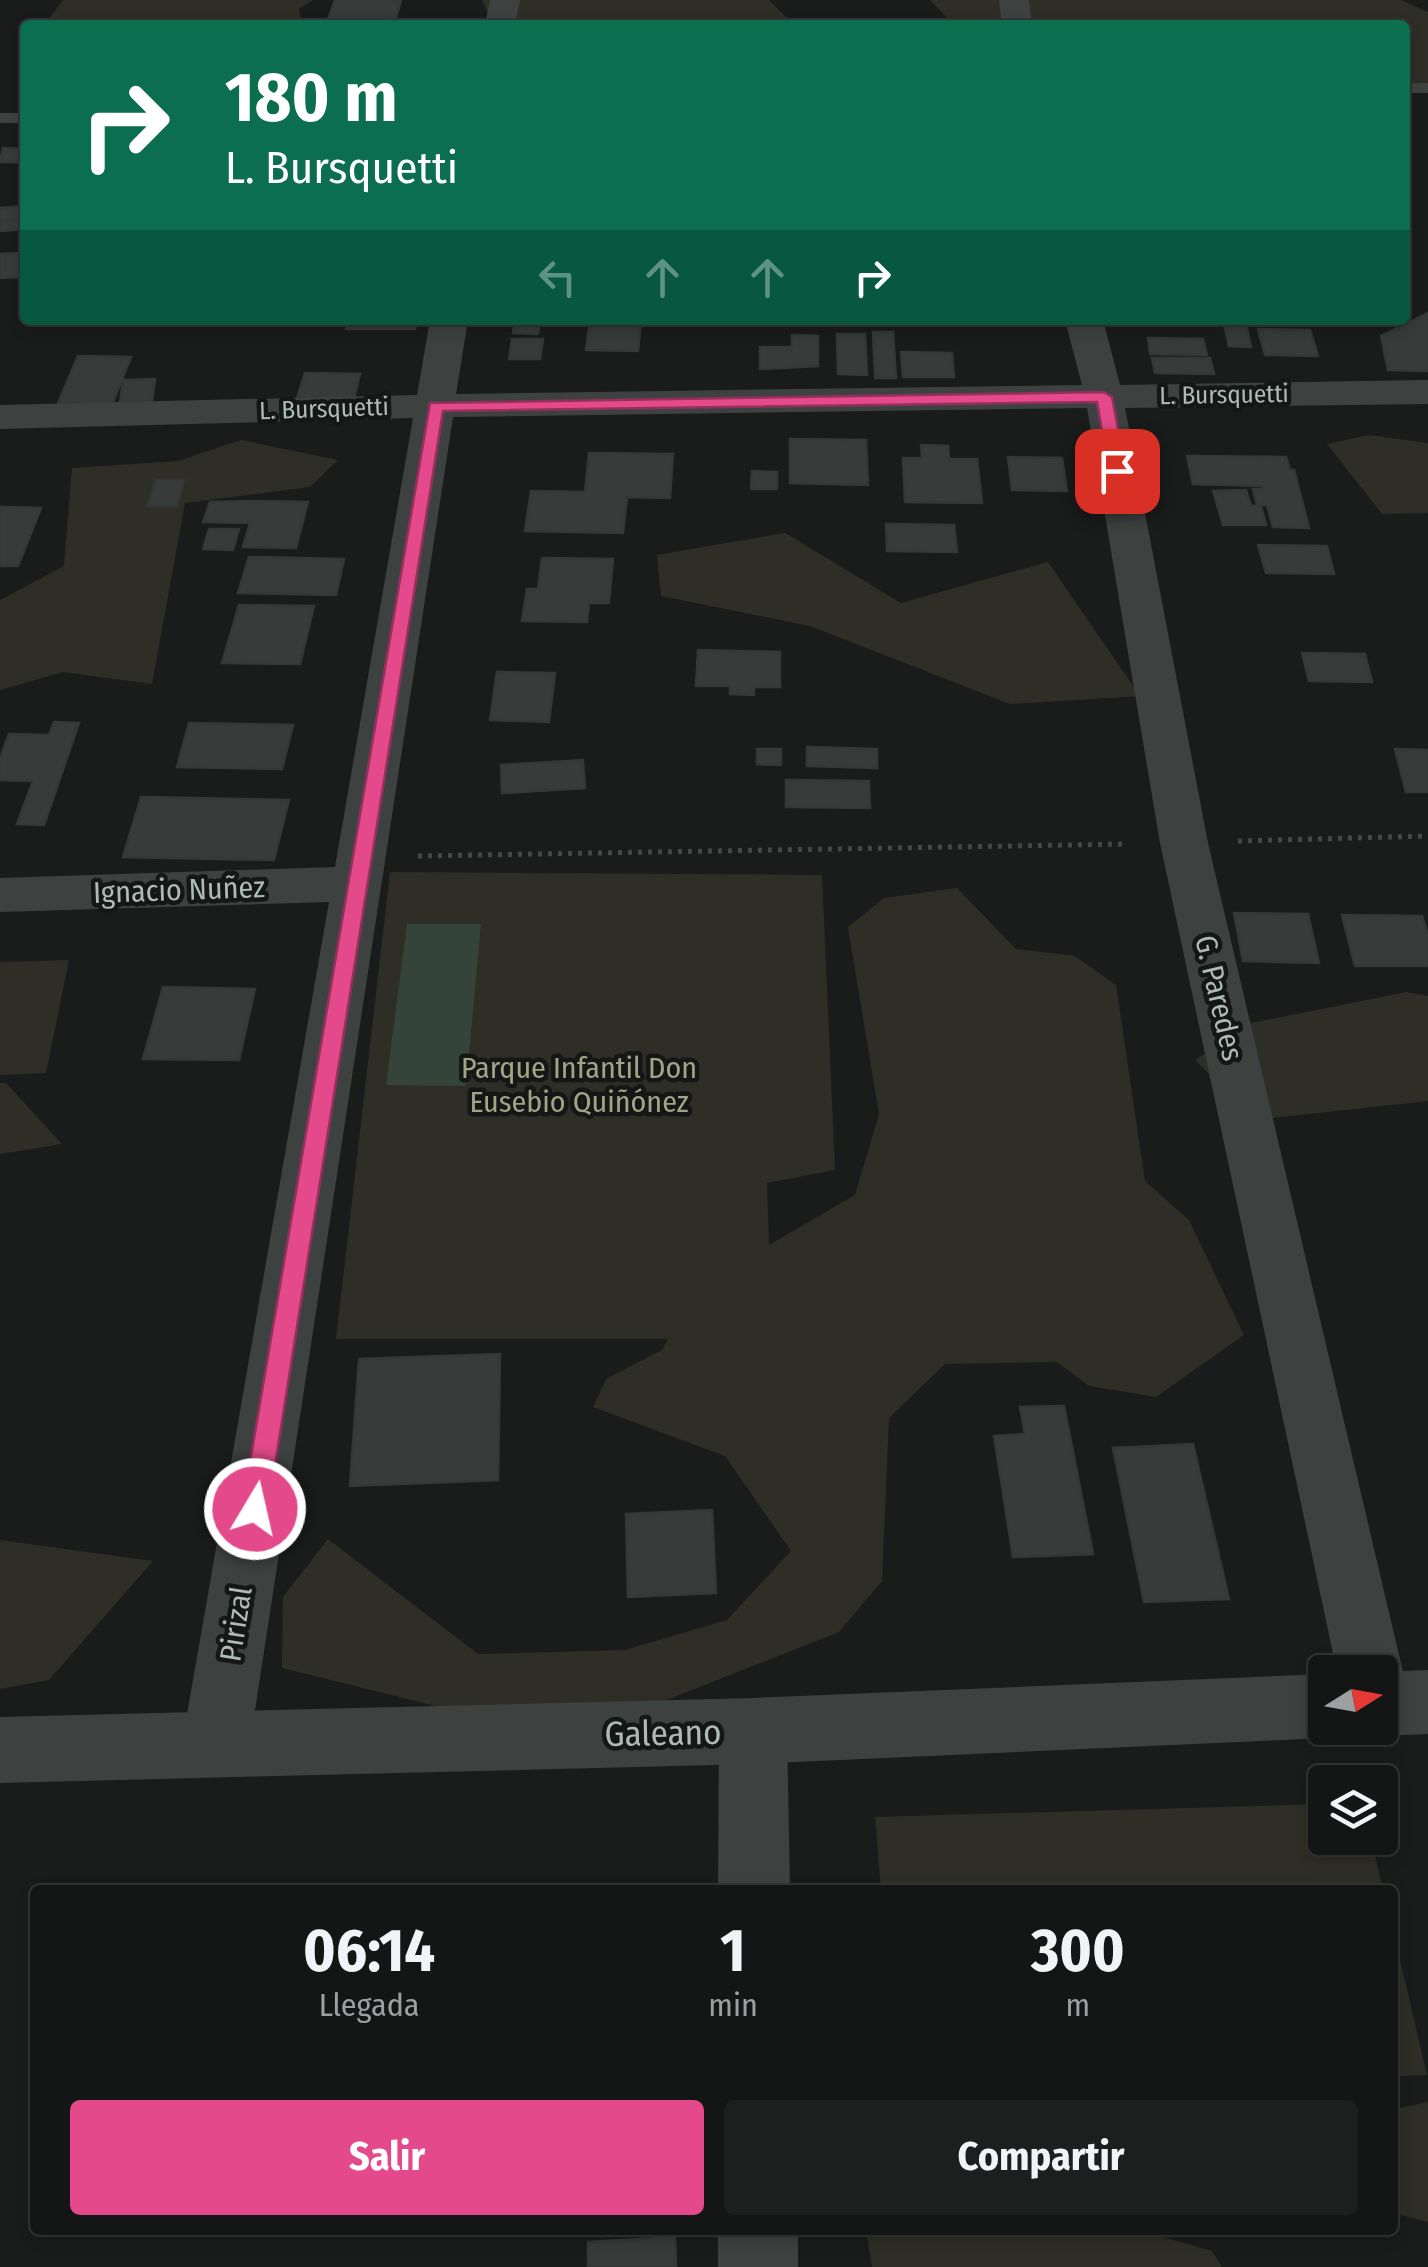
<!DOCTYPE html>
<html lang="es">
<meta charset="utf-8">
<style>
body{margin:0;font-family:"Fira Sans Condensed",sans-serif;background:#1d1e1e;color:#f1f3f6;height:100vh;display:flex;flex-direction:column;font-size:38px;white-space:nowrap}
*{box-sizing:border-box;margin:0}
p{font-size:32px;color:#9d9fa0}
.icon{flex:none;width:55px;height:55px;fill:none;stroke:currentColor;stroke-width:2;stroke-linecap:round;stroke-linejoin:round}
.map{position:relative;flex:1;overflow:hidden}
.details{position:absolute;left:30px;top:1885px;width:1368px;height:350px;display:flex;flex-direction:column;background:#141515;border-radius:10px;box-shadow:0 5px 15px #0003,0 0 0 2px #333434}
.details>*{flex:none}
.guide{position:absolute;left:20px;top:20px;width:1390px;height:305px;border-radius:10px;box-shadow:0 5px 15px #0003,0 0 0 2px #333434;background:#0b6e4f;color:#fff;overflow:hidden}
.needle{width:65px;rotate:79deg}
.controls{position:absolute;left:1308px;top:1655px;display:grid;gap:20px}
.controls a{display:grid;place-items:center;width:90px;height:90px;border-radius:10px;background:#141515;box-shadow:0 5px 15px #0003,0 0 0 2px #333434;font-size:50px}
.pin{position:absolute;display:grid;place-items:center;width:85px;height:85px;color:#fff;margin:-42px;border-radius:20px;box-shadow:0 5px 15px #0006}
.me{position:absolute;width:110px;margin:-55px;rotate:9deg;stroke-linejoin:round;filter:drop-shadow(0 0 8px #0008)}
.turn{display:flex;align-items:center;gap:35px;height:210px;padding:0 40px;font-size:45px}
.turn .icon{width:130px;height:130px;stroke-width:2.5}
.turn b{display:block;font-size:70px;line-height:85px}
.lanes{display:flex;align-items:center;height:95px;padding:0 40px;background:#0003;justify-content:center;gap:50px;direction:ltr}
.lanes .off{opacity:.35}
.eta{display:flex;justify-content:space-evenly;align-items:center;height:170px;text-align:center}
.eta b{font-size:60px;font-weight:700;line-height:70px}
.primary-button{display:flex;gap:20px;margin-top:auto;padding:20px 40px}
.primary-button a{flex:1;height:115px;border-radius:10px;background:#e44a8b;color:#fff;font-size:40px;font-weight:700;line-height:115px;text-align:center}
.primary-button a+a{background:#1d1e1e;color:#f1f3f6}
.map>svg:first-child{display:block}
.green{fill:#2e2e26}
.water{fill:#34443a}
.building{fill:#373b3a;stroke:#343837;stroke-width:2.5}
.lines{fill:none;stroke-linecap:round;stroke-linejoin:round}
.path{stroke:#434947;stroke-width:5;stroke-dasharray:4 6;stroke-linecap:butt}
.service{fill:#3d4241;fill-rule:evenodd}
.minor{fill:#3d4241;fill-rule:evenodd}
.tertiary{fill:#3d4241;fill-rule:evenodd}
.route{fill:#e44a8b;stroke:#94305a;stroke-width:2.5}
.labels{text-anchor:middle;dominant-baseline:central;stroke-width:9;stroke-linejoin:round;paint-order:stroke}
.far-street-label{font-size:25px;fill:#adbab5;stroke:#151717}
.street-label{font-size:30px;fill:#adbab5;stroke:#151717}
.park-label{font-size:30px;fill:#a3a386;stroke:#151717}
.near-street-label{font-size:35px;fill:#adbab5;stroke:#151717}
</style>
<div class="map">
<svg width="1428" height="2267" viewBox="0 0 1428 2267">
<rect width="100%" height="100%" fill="#1a1c1c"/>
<path class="green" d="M63,0h250l-14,9 3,16h-258z
M482,0h287l25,25h-301z
M930,0h471l27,12v77h-23v-64h-451z
M1369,435l59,8v70l-46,1 -55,-70z
M241,440l97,20 -28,27 -125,16 -33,181 -89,-12 -63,18v-90l64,-34 8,-98 106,-7z
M785,533l116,70 147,-41 92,134 -130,8 -200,-78 -149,-30 -4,-41z
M390,872l432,3 13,295 -68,13 2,62 86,-50 24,-81 -31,-187 36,-29 73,-10 59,61 59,7 41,29 29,196 44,39 55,115 -88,62 -67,-11 -32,-24 -112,2 -56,54 -7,163 -43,51 -271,107 -286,-71 1,-71 45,-58 150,115 147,-4 102,-30 64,-69 -66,-95 -132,-49 13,-28 56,-29 6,-11h-332z
M69,960l-23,113 -46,2v-113z
M1407,992l21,4v105l-173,19 -60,-60 56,-37z
M0,1083h6l56,61 -62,10z
M0,1540l153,21 -104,119 -49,9z
M1325,1804v34h46l12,52h-502l-6,-73z
M1392,1930h1l34,145 -34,1z
M1428,2102v120l-35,-9 -1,-99 3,-5z
M866,2230h273l73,21 10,16h-350z"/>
<path class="water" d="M407,924h74l-15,162 -80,-1z"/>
<path class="building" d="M335,0h66l-5,18 -67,-1z
M3,148l22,1 -1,13h-24z
M25,206v13l-25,3v-14z
M25,219v10l-25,2v-9z
M25,253l-2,24 -23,1v-24z
M1428,313v58l-40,-1 -7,-34z
M349,320h68l-2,9h-69z
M515,320h25l-2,14 -25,-1z
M590,320h51l-3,31 -52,-1z
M1223,320h22l6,27 -22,-1z
M1252,320h65l1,4 -64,1z
M1258,329l52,1 8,26 -53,-1z
M873,332h20l3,46h-21z
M837,334h28l2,41 -29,-1z
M792,335l26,1v30l-58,3v-22h32z
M1148,338l55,1 4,16 -57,-1z
M512,339h31l-3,20h-31z
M901,352l51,1 2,24h-51z
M78,356l53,1 -19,48 -54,-2z
M1152,358h58l4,16 -59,-1z
M305,373l55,1 -7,28 -57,-1z
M155,379l-3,22 -32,2 3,-23z
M790,439l76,1 2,45 -78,-2z
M921,445l27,1 1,13h28l5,44 -77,-1 -2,-44h19z
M589,453l84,1 -3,44 -43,-1 -4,36 -98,-2 6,-40 54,1z
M1187,456l99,1 4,13h4l15,58 -36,-1 -6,-22h-10l-4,-16h10l-1,-3 -69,-2z
M1008,457l54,1 5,33 -55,-1z
M752,471l25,1v17h-26z
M156,480h28l-7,26h-29z
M1246,490l5,16h10l5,19h-43l-10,-34z
M256,501l52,1 -12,46 -53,-1 7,-24 -47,-1 7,-20z
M0,507l41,1 -23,58h-18z
M886,524l68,1 3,27 -70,-1z
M209,529h30l-6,21 -30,-1z
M1258,545l69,1 7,28 -68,-1z
M249,557l95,2 -8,36 -98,-2z
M542,558l71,1 -4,44h-20l-2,19 -65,-1 5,-32h11z
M239,605l75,1 -14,58 -78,-1z
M698,650l82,2v35h-26v8l-24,-1v-8h-34z
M1302,653l63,1 7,28 -63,-1z
M497,672l58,1 -6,49 -59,-2z
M54,722l25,1 -35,102 -27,-1 16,-43 -33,-1v-21l9,-25 40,1z
M189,723l104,2 -11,44 -105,-2z
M807,747l70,2v19l-70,-2z
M757,749h24v16l-24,-1z
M1395,749l33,1v42h-22z
M583,760l2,28 -83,5 -1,-28z
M786,780l83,1 1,27 -84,-1z
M141,797l148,3 -15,60 -151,-3z
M1234,913l74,1 11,49 -76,-2z
M1342,915l80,1 6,19v31h-73z
M163,987l92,2 -16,71 -96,-1z
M500,1354l-2,126 -148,6 9,-127z
M1064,1406l29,148 -80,3 -19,-121 31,-2 -5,-27z
M1193,1444l36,155 -85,3 -31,-154z
M712,1510l4,83 -88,4 -2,-83z
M675,2237l1,30h-88v-25z"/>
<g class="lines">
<path class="path" d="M1238,841l190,-5
M418,856l708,-12"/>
<path class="service" d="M1405,83h23v10h-23z
M0,113h25v10h-25z"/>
<path class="minor" d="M490,0h30l-5,25h-30z
M999,0h30l3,25h-30z
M430,320h38l-12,74 626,-9 -17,-65h38l17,65 308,-5v24l-303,4 83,435 195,829 -9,22 -14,6v-28h-43l-177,-829 -73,-435 -634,9 -203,1326 -10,23 -24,10 -24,-10 -10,-23 147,-841 -329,10v-34l335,-11 78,-449 -413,11v-24l417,-10z
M753,1698l24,10 10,23 3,159h-72l1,-159 10,-23z
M718,2230h80v37h-80z"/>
<path class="tertiary" d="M1428,1670v64l-48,2 -22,-8h22l-2,-56z
M1325,1674v54h24l-24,10 -572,26 -753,19v-66l753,-19z"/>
</g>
<path class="route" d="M1104,392l8,5 14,74 -9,5 -8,-5 -12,-69 -654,9 -175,1098 -4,8 -9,4 -10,-4 -3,-8 188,-1106z"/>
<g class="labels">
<g class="far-street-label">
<text transform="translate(1224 395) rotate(-1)">L. Bursquetti</text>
<text transform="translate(324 409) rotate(-2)">L. Bursquetti</text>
</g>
<g class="street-label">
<text transform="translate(179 890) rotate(-2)">Ignacio Nuñez</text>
<text transform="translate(1219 998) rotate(77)">G. Paredes</text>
<text transform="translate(236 1624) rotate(-81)">Pirizal</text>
</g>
<g class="park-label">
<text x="579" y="1068">Parque Infantil Don<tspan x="579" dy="34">Eusebio Quiñónez</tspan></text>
</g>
<g class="near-street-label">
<text transform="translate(663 1733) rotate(-1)">Galeano</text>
</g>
</g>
</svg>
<div class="controls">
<a><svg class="needle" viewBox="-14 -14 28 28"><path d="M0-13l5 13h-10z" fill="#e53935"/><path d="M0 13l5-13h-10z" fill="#9d9fa0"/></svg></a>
<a><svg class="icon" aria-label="layers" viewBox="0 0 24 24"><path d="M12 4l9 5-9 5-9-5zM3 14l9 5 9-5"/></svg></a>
</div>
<div class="pin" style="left:1117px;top:471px;background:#d93025"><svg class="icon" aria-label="arrive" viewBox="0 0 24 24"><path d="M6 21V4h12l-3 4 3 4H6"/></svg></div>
<svg class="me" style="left:255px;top:1509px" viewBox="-20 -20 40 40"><circle r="17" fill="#e44a8b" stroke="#fff" stroke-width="3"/><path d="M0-11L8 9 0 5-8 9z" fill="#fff"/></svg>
<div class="guide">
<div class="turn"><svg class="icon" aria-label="right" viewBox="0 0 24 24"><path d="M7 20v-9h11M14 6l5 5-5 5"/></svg><div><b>180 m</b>L. Bursquetti</div></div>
<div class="lanes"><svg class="icon off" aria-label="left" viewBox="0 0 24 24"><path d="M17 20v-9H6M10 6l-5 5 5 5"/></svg><svg class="icon off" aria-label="ahead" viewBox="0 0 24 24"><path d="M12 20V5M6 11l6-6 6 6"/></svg><svg class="icon off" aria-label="ahead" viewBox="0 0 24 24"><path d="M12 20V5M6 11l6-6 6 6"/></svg><svg class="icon" aria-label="right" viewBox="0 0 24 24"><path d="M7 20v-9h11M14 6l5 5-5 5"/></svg></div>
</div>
<section class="details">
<div class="eta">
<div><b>06:14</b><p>Llegada</p></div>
<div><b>1</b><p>min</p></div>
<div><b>300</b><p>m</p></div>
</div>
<div class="primary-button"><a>Salir</a><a>Compartir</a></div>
</section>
</div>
